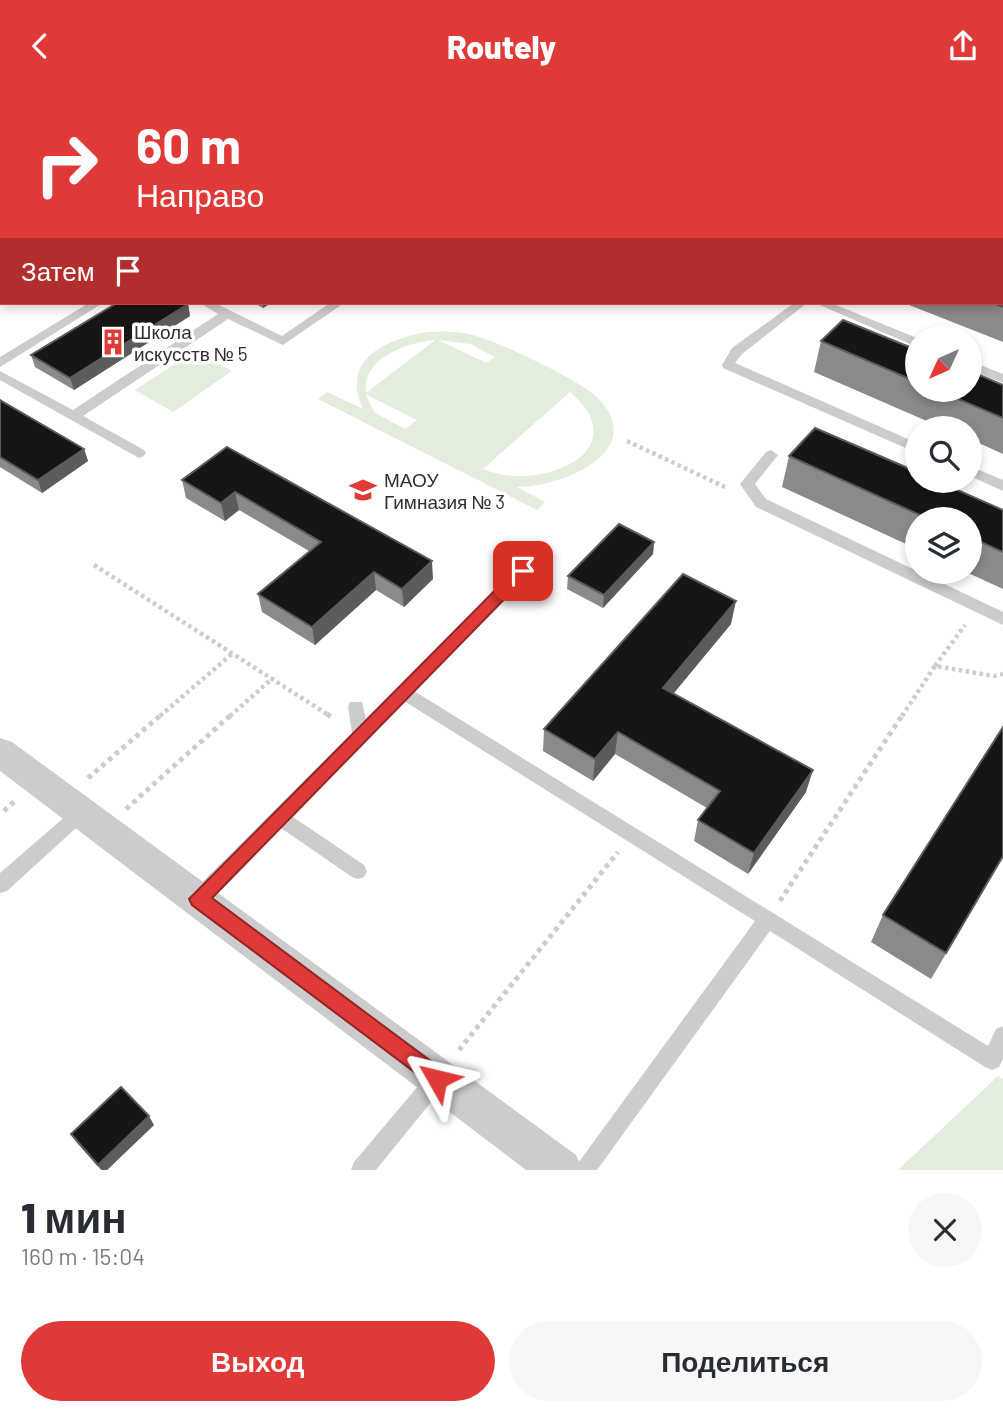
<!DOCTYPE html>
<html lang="ru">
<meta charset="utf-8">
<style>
body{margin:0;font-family:Barlow,sans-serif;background:#f7f7f7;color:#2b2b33;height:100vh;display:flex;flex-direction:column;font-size:26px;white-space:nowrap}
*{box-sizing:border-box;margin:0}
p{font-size:23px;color:#7c7c81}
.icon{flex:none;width:38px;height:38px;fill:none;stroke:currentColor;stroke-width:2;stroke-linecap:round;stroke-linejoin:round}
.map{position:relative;height:1079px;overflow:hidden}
.side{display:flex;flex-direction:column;background:#fff;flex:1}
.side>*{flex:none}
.hud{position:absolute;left:0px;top:0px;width:1004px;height:214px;box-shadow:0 4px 10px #0003;background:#df3a38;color:#fff;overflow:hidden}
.needle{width:46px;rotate:225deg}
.tools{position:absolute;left:905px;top:234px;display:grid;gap:14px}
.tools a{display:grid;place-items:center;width:77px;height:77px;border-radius:50%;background:#fff;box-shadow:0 4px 10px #0003;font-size:35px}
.pin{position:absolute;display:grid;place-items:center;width:60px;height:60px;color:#fff;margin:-30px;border-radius:14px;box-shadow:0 4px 10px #0006}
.me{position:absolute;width:77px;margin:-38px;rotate:307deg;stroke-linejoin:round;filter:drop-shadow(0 0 5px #0008)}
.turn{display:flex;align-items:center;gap:24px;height:147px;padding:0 21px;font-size:32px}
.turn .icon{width:91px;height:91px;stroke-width:2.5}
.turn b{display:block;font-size:49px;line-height:60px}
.then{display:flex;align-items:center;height:66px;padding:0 21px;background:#0003;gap:14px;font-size:26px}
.round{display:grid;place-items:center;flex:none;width:74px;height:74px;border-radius:37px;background:#f7f7f7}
.headline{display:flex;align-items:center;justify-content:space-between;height:119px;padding:0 21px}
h1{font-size:42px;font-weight:800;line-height:52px}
.cta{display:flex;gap:14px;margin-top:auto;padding:14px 21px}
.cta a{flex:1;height:80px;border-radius:42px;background:#df3a38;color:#fff;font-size:28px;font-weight:800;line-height:80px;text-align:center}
.cta a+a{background:#f7f7f7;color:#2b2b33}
header{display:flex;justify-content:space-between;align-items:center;height:91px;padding:0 21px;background:#df3a38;color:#fff;font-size:32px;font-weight:800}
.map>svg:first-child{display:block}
.green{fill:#e4ecdd;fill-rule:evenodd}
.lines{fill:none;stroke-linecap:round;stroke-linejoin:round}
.path-far2{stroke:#ccc;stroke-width:3.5;stroke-dasharray:2.5 2.5;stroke-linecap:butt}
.path-far1{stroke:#ccc;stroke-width:4.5;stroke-dasharray:3.5 3.5;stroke-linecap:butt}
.path{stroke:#ccc;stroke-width:5;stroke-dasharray:4.5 4.5;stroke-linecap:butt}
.service{fill:#ccc;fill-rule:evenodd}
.minor{fill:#ccc;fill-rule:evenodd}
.wall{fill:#8a8a8a}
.shaded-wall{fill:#5c5c5c}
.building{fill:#161616;stroke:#5c5c5c;stroke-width:2}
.route{fill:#df3a38;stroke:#912624;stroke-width:2}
.labels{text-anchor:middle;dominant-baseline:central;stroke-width:7;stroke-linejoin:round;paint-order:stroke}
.poi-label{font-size:19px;fill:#2f2f2f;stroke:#fff;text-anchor:start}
</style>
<header><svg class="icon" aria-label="back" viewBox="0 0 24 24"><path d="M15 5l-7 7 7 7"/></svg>Routely<svg class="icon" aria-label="share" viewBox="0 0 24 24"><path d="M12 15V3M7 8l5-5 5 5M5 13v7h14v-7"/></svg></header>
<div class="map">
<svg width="1003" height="1079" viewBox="0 0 1003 1079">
<rect width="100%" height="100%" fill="#fff"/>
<path class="green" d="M0,0h434l5,2h-437l-2,80z
M428,241c17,-1 32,-1 48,4 25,7 106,45 123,63 50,54 -40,88 -82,88l28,15 -8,8 -219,-111 9,-7 36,17c-23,-50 23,-70 65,-77zM434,249v1l-68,52c-4,-36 39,-49 68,-53zM438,249l32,4 25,13 -9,6zM570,301c70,59 -32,102 -87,77zM366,304h1l50,25 -12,9 -31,-17z
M195,260l37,20 -59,41 -38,-22z
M998,985l5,3v91h-105z"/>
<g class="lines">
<path class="path-far2" d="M470,0l3,2"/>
<path class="path-far1" d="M627,350l98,46
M94,474l236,151
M935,575l30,-41
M160,625l73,-63
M230,625l43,-38
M902,625l33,-50 59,10 9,-2"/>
<path class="path" d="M327,623l6,4
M88,687l74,-64
M126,718l106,-95
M4,720l12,-11
M780,810l123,-187
M459,959l159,-198"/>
<path class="service" d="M89,212h14l-103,64v-10z
M200,212h15l67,33 48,-33h14l-61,42 -55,-26 -145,97 61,34 2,3 -2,3 -5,2 -139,-78v-9l73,39 145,-96z
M794,212h13l-65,51 -7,9 182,80v10l-194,-85 -1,-3 10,-17z
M815,212h16l86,35v9z
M970,270l33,13v9l-33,-13z
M771,359l7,5 -23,29 11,15 237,113v13l-247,-118 -16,-23 26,-32z
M970,375l33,14v11l-33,-15z
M505,464l23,12 3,4 -3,4 -114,116 574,355 8,-17 7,-3v33l-4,8 -7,3 -7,-3 -215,-136 -173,239h-24l182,-249 -351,-220 -111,116 71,48 3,6 -3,6 -6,2 -6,-2 -71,-49 -76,77 -7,2 -7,-2 -2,-6 2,-6 161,-160 -4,-26 2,-5h12l4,17 147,-147 -15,-12z
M81,714l6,3 3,5 -3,5 -80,73 -7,2v-20l75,-65z
M437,978l7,3 3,7 -3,7 -68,84h-25l3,-8 76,-90z"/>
<path class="minor" d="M639,0h22l-23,2z
M0,84h2l-2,14z
M0,647l12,4 564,413 7,15h-57l-526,-399z"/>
</g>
<path class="wall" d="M1003,185v66l-99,-39h99z
M254,212h17l-8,5z
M188,213l2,12 -116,74 -39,-23 -4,-12z
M821,250l96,9v40h53l33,-5v69l-33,-15v-10h-25l-131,-57z
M0,309l84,49 4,12 -46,32 -42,-26z
M227,356l206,132 -29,28 -28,-17 -61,55 -53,-33 -4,-18 51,-43 -70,-41 -14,11 -39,-23 -4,-18z
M789,365l214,54v79l-37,-17h4v-52h-53v29l-135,-62z
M654,451l-1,12 -50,54 -36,-19 1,-13z
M731,533l-58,69 133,99 -58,82 -54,-33 4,-21 9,-12 -92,-54 -22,27 -50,-30 1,-22z
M1003,766l-72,122 -60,-37 12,-27z
M154,1034l-47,45h-6l-24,-27 -6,-9z"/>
<path class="shaded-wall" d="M263,212h8l-8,5z
M188,213l2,12 -116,74 -4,-12z
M84,358l4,12 -46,32 -4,-13z
M235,401l4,18 -14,11 -4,-18z
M654,451l-1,12 -50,54 1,-13z
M432,470l1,18 -29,28 -2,-18z
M374,481l2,18 -61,55 -3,-18z
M736,510l-5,23 -71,86 3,-22z
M618,641l-3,22 -22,27 2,-22z
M813,679l-7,22 -58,82 6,-21z
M149,1025l5,9 -47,45h-5l-4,-5z"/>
<path class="building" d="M1003,185v31l-10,-4h10z
M117,212h69l2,1 -118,74 -39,-23z
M843,229l74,30v32l-96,-41z
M970,280l33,14v33l-66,-28h33z
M0,309l84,49 -46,31 -38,-23z
M815,337l102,44v9h20l66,29v42l-33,-15v-17h-39l-142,-64z
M227,356l205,114 -30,28 -28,-17 -62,55 -54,-33 63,-52 -86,-50 -14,11 -39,-23z
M619,433l35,18 -50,53 -36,-19z
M683,483l53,27 -73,87 150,82 -59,83 -56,-33 22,-29 -102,-59 -23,27 -51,-30z
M1003,636v129l-57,97 -63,-38z
M121,996l28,29 -51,49 -27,-31z"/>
<path class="route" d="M523,474l8,6 -2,3 -317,324 232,173 3,8 -3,7 -7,3 -245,-184 -3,-6 329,-332z"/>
<defs>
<g id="building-bare" transform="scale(2.1)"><path d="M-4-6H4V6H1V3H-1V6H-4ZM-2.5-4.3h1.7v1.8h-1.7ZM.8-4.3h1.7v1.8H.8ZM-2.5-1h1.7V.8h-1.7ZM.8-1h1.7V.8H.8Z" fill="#df3a38" stroke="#fff" stroke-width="2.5" paint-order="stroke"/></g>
<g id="school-bare" transform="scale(2.1)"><path d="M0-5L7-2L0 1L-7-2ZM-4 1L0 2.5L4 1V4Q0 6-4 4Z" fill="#df3a38" stroke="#fff" stroke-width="2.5" paint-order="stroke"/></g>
</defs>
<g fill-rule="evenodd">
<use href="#building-bare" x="113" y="251"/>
<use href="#school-bare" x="363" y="399"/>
</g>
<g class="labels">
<g class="poi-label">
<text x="134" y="240">Школа<tspan x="134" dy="22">искусств № 5</tspan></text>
<text x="384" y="388">МАОУ<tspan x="384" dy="22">Гимназия № 3</tspan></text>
</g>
</g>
</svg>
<div class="tools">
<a><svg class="needle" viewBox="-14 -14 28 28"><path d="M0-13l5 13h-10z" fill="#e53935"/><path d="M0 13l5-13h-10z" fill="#7c7c81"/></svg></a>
<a><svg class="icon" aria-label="search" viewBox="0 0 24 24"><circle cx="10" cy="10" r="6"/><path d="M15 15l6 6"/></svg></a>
<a><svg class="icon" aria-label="layers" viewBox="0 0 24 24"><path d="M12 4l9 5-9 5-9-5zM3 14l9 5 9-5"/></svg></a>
</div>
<div class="pin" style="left:523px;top:480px;background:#d93025"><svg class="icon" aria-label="arrive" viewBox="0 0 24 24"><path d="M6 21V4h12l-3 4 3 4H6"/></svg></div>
<svg class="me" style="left:437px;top:988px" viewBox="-20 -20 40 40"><path d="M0-17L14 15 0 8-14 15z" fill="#df3a38" stroke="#fff" stroke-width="4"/></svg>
<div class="hud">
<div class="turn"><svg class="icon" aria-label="right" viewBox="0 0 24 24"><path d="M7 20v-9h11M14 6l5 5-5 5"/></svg><div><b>60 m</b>Направо</div></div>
<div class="then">Затем<svg class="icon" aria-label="arrive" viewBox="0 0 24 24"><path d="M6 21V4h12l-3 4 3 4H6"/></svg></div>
</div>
</div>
<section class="side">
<div class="headline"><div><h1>1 мин</h1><p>160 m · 15:04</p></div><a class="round"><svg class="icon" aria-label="close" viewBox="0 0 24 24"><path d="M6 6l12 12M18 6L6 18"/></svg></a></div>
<div class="cta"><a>Выход</a><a>Поделиться</a></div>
</section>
